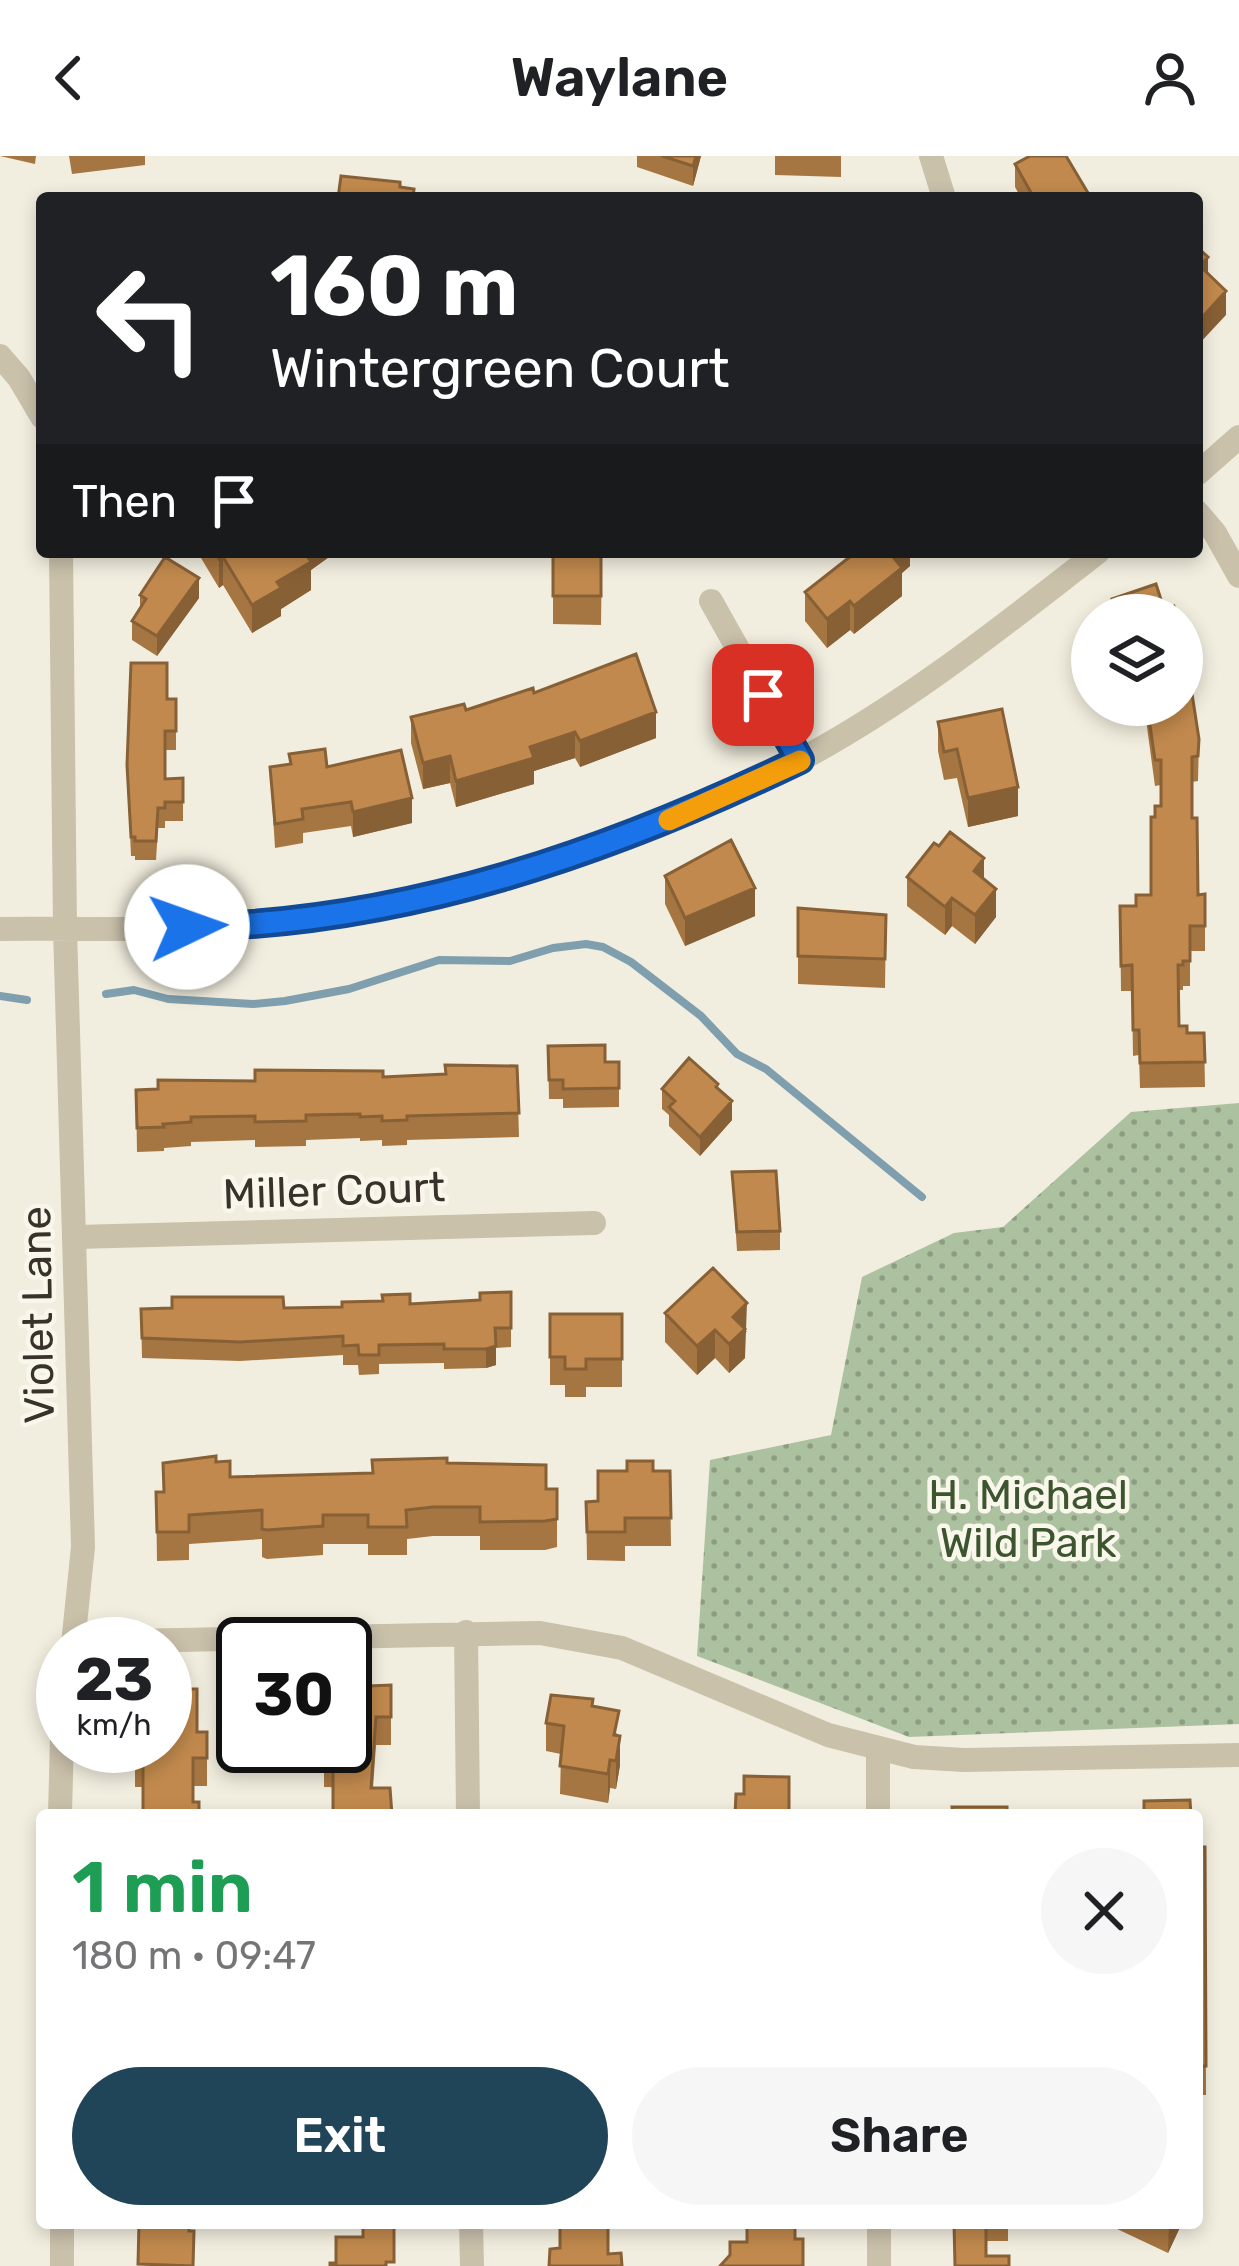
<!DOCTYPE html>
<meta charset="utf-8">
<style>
body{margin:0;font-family:Rubik,sans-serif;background:#f6f6f6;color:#202124;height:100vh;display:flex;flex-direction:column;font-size:45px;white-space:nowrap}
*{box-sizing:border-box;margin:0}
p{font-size:39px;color:#757577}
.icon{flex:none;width:66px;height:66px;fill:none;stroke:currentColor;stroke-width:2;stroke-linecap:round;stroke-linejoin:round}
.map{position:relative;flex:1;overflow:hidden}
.drawer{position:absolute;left:36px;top:1653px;width:1167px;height:420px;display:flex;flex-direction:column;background:#fff;border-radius:12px;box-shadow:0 6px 18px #0003}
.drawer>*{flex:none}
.hud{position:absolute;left:36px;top:36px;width:1167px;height:366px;border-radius:12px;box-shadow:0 6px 18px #0003;background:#202124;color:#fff;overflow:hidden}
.controls{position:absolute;left:1071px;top:438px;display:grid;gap:24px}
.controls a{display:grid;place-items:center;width:132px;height:132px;border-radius:50%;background:#fff;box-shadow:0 6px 18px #0003;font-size:60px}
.speed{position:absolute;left:36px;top:1461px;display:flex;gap:24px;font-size:60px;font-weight:700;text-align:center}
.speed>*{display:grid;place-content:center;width:156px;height:156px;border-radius:50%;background:#fff;box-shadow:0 6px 18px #0003;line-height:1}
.speed small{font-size:30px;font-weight:400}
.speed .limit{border:6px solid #111;border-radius:18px;background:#fff;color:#111}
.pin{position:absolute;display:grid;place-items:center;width:102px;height:102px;color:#fff;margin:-51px;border-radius:24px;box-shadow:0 6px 18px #0006}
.me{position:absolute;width:132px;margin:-66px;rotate:87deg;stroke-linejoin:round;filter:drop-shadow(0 0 9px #0008)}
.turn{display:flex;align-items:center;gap:42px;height:252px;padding:0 36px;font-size:54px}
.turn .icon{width:156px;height:156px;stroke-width:2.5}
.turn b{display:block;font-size:84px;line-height:102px}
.then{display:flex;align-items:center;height:114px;padding:0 36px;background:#0003;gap:24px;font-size:45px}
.round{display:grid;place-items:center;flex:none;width:126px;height:126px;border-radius:63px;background:#f6f6f6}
.headline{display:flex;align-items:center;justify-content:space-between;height:204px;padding:0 36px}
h1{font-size:72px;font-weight:600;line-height:90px;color:#1e9e55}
.primary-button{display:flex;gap:24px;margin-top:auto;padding:24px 36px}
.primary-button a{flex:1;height:138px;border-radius:72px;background:#214558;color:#fff;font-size:48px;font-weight:600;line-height:138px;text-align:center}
.primary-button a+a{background:#f6f6f6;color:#202124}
header{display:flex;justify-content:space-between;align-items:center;height:156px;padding:0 36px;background:#fff;font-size:54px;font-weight:600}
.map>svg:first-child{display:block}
.park{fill:url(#park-dots)}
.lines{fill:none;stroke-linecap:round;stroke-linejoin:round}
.stream{stroke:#7f9fae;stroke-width:8}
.minor{stroke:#cac1ab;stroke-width:24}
.wall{fill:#a67642}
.shaded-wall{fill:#876036}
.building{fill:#c1894d;stroke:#876036;stroke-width:3}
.route-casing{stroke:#114b97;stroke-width:30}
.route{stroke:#1a73e8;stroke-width:21}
.slow{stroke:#f59e0b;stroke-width:21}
.labels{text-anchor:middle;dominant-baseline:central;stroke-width:9;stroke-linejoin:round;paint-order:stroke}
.street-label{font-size:42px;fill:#38322a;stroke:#f9f7eb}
.park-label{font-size:42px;fill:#3c552e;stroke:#f9f7eb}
</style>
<header><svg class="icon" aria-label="back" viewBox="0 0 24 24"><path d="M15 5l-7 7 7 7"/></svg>Waylane<svg class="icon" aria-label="person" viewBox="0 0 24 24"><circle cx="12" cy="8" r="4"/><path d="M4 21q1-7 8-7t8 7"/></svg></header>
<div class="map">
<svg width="1239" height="2110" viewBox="0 0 1239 2110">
<defs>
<pattern id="park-dots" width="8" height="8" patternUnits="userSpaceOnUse" patternTransform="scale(3)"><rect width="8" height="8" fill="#acc19f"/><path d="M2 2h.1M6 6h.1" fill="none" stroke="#8d9d82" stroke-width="1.8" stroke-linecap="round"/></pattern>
</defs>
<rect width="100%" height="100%" fill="#f2eedf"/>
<path class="park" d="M1239,947v621l-330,13 -212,-81 13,-196 121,-25 31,-158 92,-44 49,-6 128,-115z"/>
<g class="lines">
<path class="stream" d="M106,838l28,-4 34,9 85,5 32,-3 64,-12 90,-29 71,1 43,-13 33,-4 17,3 28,15 70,54 36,38 29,15 156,128
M0,840l27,4"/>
<path class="minor" d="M931,0l13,42
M0,200l19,22 23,39
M1197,318l42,-37
M1197,356l18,21 24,43
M61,396l4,376 18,619 -10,97
M711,445l89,159
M0,773c76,-1 152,2 227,-2 198,-13 399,-74 573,-167 107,-57 203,-134 298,-208
M76,1081l518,-14
M466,1476l2,183
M73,1486l467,-9 82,15 206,87 86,22 50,3 275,-5
M60,1659l3,-118
M878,1659v-65
M62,2067v43
M471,2067l1,43
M879,2067v43"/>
</g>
<path class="wall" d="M0,0h36l-1,8z
M69,0h76v9l-73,9z
M637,0h64l-8,30 -56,-19z
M775,0h66v21l-66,-2z
M1015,8l76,34h-70l-6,-11z
M42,110v29l-5,-6v-20z
M201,396h135l-25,18v20l-30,19v7l-29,17 -29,-48 -4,3 -18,-30z
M553,396h49l-1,73 -48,-1z
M910,396v14l-8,7v23l-48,38 -4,-4 -23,18 -22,-27v-29z
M140,439l59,3 -42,58 -25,-16v-19l8,-13z
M534,537l122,45 -76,29 -5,-9 -41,13v13l-78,23 -6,-24 -27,6 -12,-46v-26l55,-7z
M167,543h9v51h-11v29l18,-1v43h-18v7h-7l-2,32h-21v-4h-4l-4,-91z
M1144,549h38l17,34 -1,42 -6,1v36l6,77 7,-1v57h-15v35h-7v4h-4v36l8,7h17l1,54 -65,1 -1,-33 -6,1 -1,-65h-11l-1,-85h16l15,-11 4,-78 6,-11v-21l-6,1z
M938,566l80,94 -50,11 -11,-49 -13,2 -6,-29z
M289,598l38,13 85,56 -59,14 -2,-11 -48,7v10l-28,5 -5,-81 19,-2z
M665,720l90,40 -70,30 -20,-42z
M907,721l77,2 12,38 -21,27 -23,-18 -7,9 -38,-29z
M798,752l88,7 -1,73 -87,-4z
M548,890l57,16h14v45l-56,1v-9h-14z
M517,910l2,71 -112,3v5l-25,1v-6l-22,1v-3l-54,2v6l-51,1v-7l-64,2v4l-27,2v3l-27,1 -1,-62 119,-9 191,-7z
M662,933h56l14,31 -32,36 -31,-30v-11l-7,-6z
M732,1016l48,59v19l-43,1z
M511,1136v55l-15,1v17l-10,3 -42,1v-6l-65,1v10l-20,1 -1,-10h-15v-10l-103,6 -98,-3 -1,-49 201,-2 138,-7z
M665,1157l82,18 -2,3v24l-16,15 -14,-15 -18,17 -32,-33z
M550,1158h72v73h-36v10h-21v-12h-15z
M216,1306l14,15 142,-4 75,-10 99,26h11v58l-12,3h-65v-14h-47l-26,3v16h-39v-11h-45v11l-56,4 -5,-2v-18l-73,5v16l-32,1 -1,-69h7z
M653,1315h17l1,75h-46v15l-38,-1 -1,-58 12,-1z
M391,1529v60h-15l-3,43 -49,-1v-15h-5v-26h26z
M593,1550l26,30 1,29 -4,24 -6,-1 -2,15 -48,-9 1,-40 -15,-3v-28z
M197,1576h10v54h-14l-49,22 -1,-21h-8v-41z
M1197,1691h8l1,248h-5l-3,39z
M954,2067h54v18h-22l-31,25z
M1115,2067h67l-14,30 -53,-25z"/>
<path class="shaded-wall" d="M696,0h5l-8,30v-20z
M1208,101v23l-8,-14z
M1226,135v24l-29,31v-23z
M302,396h34l-25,18v20l-30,19v7l-29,17v-28l25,-23z
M892,396h18v14l-8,7v23l-48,38v-28z
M223,401v28l-4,3v-29z
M199,422v20l-42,58v-20z
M850,445v29l-23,18v-29z
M656,556v26l-76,29v-26z
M575,576v26l-41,13v13l-78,23v-26l74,-34z
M450,600v27l-27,6v-26z
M1018,631v29l-50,11v-29z
M412,642v25l-59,14v-25z
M984,702v28l-10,-15z
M755,732v28l-70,30v-28z
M996,733v28l-21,27v-29z
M952,742v28l-7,9v-28z
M732,945v19l-32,36v-19z
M747,1147l-2,55 -16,15v-29l4,-27z
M715,1174v28l-18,17v-29z
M496,1190v19l-10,3v-19z
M620,1580v29l-4,24v-28z
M610,1604v28l-2,15v-29z
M1201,1910v29l-3,39v-28z
M1199,1998v29l-2,5v-29z
M1169,2067h13l-14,30z"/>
<path class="building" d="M662,0h34l-3,10z
M1030,0h36l25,42h-57l-19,-34z
M341,20l59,6v5l14,2 -1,9h-75z
M1197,91l11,10 -8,9 26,25 -29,32z
M215,396h90l6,10 -34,20 4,6 -29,17 -29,-48 -4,2z
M553,396h48v44h-48z
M856,396h36l-2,1 12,15 -48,38 -4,-5 -23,18 -22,-27z
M165,401l34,21 -42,58 -25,-15 14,-22 -6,-4z
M1156,428l8,25 10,-3 3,9h-60l-5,-16z
M1182,473l17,110 -1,17 -6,1v61h5l1,77 7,-1v32h-15v35h-7v4h-5l1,61h8v7h17l1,29 -65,1 -1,-33h-6l-1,-65 -11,1 -1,-60h16v-11h15v-78h4v-11h6v-46h-6l-8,-55h35z
M636,498l20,58 -76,29 -5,-9 -45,15 4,11 -78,23 -6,-25 -27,7 -12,-46 53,-13 2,6 67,-22 1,5z
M131,507h36v36h9v32h-11v48l18,-1v24h-18v6h-7l-2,33h-21v-4h-4l-4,-72z
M1002,553l16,78 -50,11 -11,-49 -13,3 -6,-30z
M325,593l2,18 74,-17 11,48 -59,14 -2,-10 -49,7 1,10 -28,5 -5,-57 21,-3 -2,-10z
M950,676l34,26 -10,13 22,18 -21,26 -23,-17 -7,9 -38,-30 27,-34 5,3z
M731,684l24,48 -70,30 -20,-42z
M798,752l88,7 -1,44 -87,-3z
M605,889v17h14v26l-56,1v-9h-14l-1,-34z
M689,902l29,26 -2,3 16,14 -32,36 -31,-30 6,-6 -13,-12z
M445,909l72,1 2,47 -112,3v4l-25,1v-5l-22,1v-3l-54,1v6l-51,1v-6l-64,1v5l-28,2 1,3 -27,1 -1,-38 22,-1v-9l97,1v-11l128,1v6l63,-3z
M776,1015l4,60 -43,1 -5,-60z
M713,1112l34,35 -14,14 12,12 -16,15 -14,-14 -18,16 -32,-33z
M511,1136v36h-16l1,18 -10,3h-42v-5l-65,1v10h-20l-1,-10 -15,1v-10l-103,6 -98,-4 -1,-29 31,-1v-11h111l1,11 58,-1v-5l41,-1 -1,-6 28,-1v10l70,-4v-7z
M550,1158h72v45h-36v10h-21v-12h-15z
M216,1300v6l14,-1v16l143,-4 -1,-13 75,-2v5l99,2v24h11v30l-12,2 -65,1v-15h-47l-27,3 1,17h-39v-12h-45v11l-56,4 -5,-1v-19l-73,5v17h-32l-1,-40h8l-1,-29z
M627,1305h26v10h17l1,47h-46v14h-38l-1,-30 12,-1v-30h29z
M391,1529v32h-15l-5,71h19l2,27h-59v-56h-9v-13h21v-59z
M165,1533h32v43h10v26h-14v44h6v13h-56v-57h-8v-12h30z
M551,1539l42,4 -1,7 27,5 -5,24 6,1 -4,25 -6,-1 -2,14 -48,-8 4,-40 -18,-3z
M744,1620l45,1v38h-54l1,-21h8z
M1190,1644l1,15h-47v-14z
M952,1651h55v8h-54z
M578,1657v2h-29v-1z
M1197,1691h8l1,219h-5l-3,40z
M139,2067h50v8h5l-1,35 -55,-2z
M363,2067h31v39h-8v4h-56v-3h6v-26h27z
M560,2067h48v31l13,-1 1,13h-73l1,-17 10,-1z
M747,2067h48v16h8v27h-83l10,-11v-13h17z
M954,2067h32v33h23v10h-54z"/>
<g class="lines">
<g class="route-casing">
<path id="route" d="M187,771c216,-3 420,-74 613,-167l-37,-65"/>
</g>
<use href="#route" class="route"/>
<path class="slow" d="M669,664l131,-59"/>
</g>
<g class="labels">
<g class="street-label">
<text transform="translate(334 1035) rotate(-2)">Miller Court</text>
<text transform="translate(38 1159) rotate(-91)">Violet Lane</text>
</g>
<g class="park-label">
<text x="1028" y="1339">H. Michael<tspan x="1028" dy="48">Wild Park</tspan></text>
</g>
</g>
</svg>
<div class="controls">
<a><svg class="icon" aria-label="layers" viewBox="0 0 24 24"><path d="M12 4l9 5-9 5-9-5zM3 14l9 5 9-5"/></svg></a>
</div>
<div class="speed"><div>23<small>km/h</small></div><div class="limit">30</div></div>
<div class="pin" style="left:763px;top:539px;background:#d93025"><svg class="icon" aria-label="arrive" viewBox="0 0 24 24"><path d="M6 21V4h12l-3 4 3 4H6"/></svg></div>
<svg class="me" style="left:187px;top:771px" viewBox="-20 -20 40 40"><circle r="19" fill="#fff"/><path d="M0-13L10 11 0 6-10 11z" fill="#1a73e8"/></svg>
<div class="hud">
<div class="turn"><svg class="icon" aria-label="left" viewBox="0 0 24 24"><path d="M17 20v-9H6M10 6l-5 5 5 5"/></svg><div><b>160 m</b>Wintergreen Court</div></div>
<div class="then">Then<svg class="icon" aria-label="arrive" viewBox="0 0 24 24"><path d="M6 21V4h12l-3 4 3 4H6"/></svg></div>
</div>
<section class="drawer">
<div class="headline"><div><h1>1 min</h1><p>180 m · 09:47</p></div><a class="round"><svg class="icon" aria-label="close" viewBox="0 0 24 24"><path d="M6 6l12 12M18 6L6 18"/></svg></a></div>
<div class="primary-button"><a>Exit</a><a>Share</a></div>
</section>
</div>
